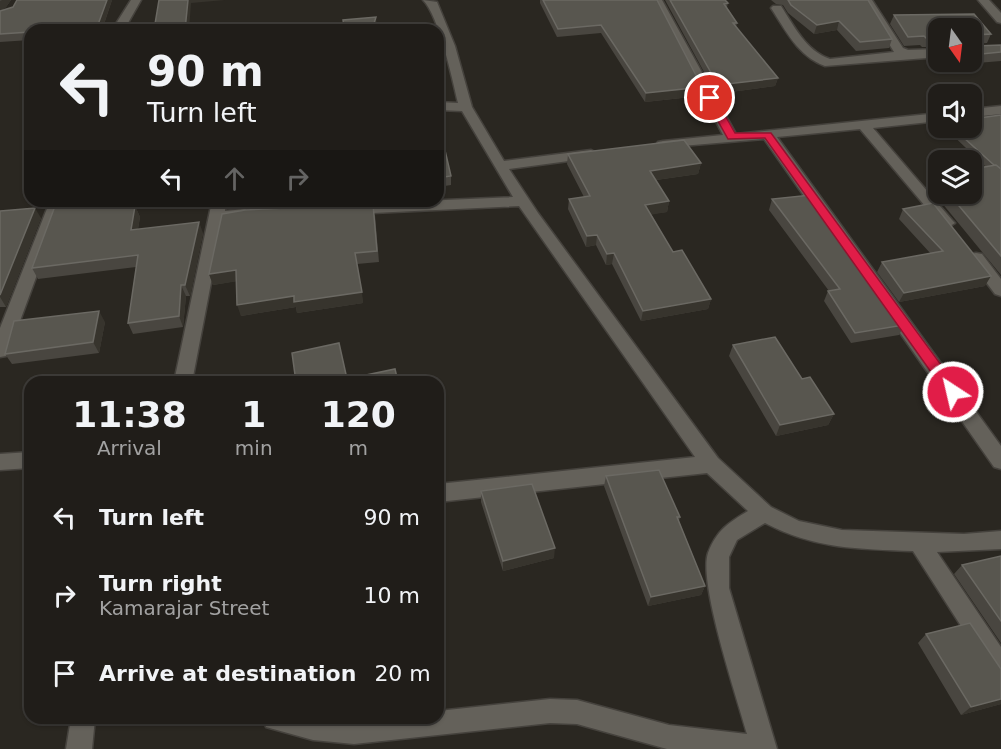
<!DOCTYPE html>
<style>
body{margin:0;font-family:"DejaVu Sans",sans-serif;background:#282622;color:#f1f3f6;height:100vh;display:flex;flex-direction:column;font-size:22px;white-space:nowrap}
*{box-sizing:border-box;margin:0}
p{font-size:20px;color:#a2a2a2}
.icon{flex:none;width:33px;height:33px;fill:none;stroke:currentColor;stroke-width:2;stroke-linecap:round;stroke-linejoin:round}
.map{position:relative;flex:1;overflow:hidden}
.side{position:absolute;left:24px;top:376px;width:420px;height:348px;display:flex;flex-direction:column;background:#201d19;border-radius:18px;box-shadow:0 2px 4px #0004,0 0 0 2px #3d3b38}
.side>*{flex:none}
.banner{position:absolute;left:24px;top:24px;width:420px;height:183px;border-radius:18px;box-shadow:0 2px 4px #0004,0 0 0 2px #3d3b38;background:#201d19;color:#f1f3f6;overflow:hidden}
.needle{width:39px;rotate:166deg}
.buttons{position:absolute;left:928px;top:18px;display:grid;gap:12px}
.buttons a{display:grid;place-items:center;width:54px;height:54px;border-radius:12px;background:#201d19;box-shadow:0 2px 4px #0004,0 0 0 2px #3d3b38;font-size:30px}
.pin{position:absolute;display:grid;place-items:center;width:51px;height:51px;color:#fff;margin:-26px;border:3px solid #fff;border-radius:50%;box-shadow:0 2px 6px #0007}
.me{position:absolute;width:66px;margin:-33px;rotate:325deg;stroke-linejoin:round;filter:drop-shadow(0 0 4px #0008)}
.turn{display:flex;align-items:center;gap:21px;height:126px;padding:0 24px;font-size:27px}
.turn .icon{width:78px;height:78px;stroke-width:2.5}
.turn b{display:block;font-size:42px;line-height:51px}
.lanes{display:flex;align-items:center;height:57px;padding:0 24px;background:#0003;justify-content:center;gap:30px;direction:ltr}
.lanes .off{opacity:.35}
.eta{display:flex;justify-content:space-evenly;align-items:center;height:102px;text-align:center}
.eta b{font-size:36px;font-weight:700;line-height:42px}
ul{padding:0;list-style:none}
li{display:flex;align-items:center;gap:18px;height:78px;padding:0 24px}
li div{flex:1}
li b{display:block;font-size:22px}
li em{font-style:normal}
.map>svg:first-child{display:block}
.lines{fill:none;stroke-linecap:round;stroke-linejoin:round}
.street-casing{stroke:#45423d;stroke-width:3}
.street{fill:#64615a;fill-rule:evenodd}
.wall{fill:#494640}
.shaded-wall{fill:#37342d}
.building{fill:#58564f;stroke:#6b6963;stroke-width:1.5}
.route{fill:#e11d48;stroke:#92132f;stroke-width:1.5}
</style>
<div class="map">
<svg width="1001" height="749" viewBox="0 0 1001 749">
<rect width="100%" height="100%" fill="#2a2721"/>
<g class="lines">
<g class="street-casing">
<path id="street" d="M131,0h10l-17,30h-12z
M423,0l14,2 18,44 17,61 32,54 87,-11 7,4 -7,4 -82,11 29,44 180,245 53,49 28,14 43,9 122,4 37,-3v18l-64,3 64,95v33l-8,-4 -80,-125c-55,-2 -99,-2 -148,-28l-28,17 -8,17v31l48,161h-110l-90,-25 -27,-1 -196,21 -41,-4 -47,-13 -3,-9h175v-7l112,-12 27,1 92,25 78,9c-10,-36 -49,-152 -39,-181 9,-23 20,-30 40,-42l-41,-38 -269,29v-18l257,-27 -176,-251 -168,8 -7,-5 7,-5 162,-7 -51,-86 -24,-1v-8l20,1c-6,-25 -19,-87 -35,-103z
M652,0h10l74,134 203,-21v8l-66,7 79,92 3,3 -8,5 -5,-2 -82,-97 -83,8 224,309v23l-7,-2 -230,-328 -106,9 -2,-3 2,-3 5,-1 60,-6z
M862,0h10l31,48 5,2 31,-1v8l-114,9c-27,-10 -39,-35 -54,-58l2,-2h8c13,20 25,45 49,53l64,-7z
M978,0h11l12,13v10l-4,-1z
M1001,106v8l-29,3v-8z
M50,201h14l-55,150 -3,5 -6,1v-29z
M212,201h14l-1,10 20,-2 7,5 -7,5 -22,1 -31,162h-18z
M976,253l6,1 19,25v17l-6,-2 -27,-36 2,-4z
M30,452v16l-30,2v-16z
M71,718h24l-3,31h-26z"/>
</g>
<use href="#street" class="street"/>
</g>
<path class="wall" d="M0,0h11l-5,7 -6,4 112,-11 -10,30h-72v10l-30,2z
M540,0h117l45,87 -2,9 -55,6 -44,-69 -44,4 -17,-34z
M665,0h60l3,3 -1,4 10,16 -1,4 42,51 -3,8 -59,8z
M771,0h97l24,39 -3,9 -33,3 -19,-21 -23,4 -26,-21 -5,-8 -7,-1z
M974,14l17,20 -4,9 -12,1v2l26,-1v16l-60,5 -6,-6 4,-10v12h33v-34h-33v19h-17l-2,-2 -16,1 -14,-22 4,-9z
M438,106h5v41l8,29v9l-13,2z
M1001,115v160l-73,-89 5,-11 6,7v12h33l14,-27 -41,-39h27z
M568,154l133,9 -3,11 -42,6 13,21 -2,11 -16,2 22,38 38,47 -3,10 -67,12 -29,-57 -6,1 -10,-20 -10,2 -18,-38 1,-10 15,-2 -17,-33z
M772,199l132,126 -5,10 -48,8 -27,-42 4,-10h1l-60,-81z
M271,201h60v3l-58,2z
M135,206l5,11 -2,12 65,4 -13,63h-4l-3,31 -50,7 -5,-11 8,-56 -98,12 -6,-11 100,-61z
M903,209l82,77 -86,16 -22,-30 5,-10 49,-8 -32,-35z
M0,211l41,7 -35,89h-6z
M375,215l4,47 -22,2 6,39 -66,10 -1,-6 -55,9 -5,-35 -23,4 -4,-11z
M105,322l-6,31 -87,11 -7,-10z
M733,345l69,34 32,35 -6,11 -52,11 -47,-80z
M606,476l74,41 -1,4 26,65 -4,9 -53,11 -44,-120z
M481,491l73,67 -51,13 -22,-69z
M1001,556v87l-47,-69 8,-9z
M926,634l75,35v35l-40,11 -43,-72z"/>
<path class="shaded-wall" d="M2,0h9l-5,7 -6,5v-11z
M107,0h5l-10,30h-6z
M188,0h37l-34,3 -2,27h-4z
M376,17l1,9 -1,4h-4z
M839,21l-2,9 -23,4 3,-9z
M778,78l-3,8 -59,8 2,-9z
M702,87l-2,9 -55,6 1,-9z
M443,106l1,9 -2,41v-9z
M701,163l-3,11 -49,7 1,-10z
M126,201h7l-4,18 -4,-12z
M669,201l-2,11 -23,4 1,-11z
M135,206l5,11 -4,24 -5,-11z
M35,208l6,10 -35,89 -6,-10v-2z
M199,222l4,11 -13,63 -5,-11z
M597,235l-1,10 -10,2 1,-11z
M614,253l-2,11 -6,1 1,-11z
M236,270l3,11 -26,4 -4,-11z
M991,276l-6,10 -86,16 5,-9z
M181,285l5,11 -3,31 -4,-11z
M362,292l1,11 -66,10 -1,-6 -55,9 -4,-11 57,-9z
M711,299l-3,10 -67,12 2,-10z
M99,311l6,11 -6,31 -6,-11z
M834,414l-6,11 -52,11 4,-11z
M555,548l-1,10 -51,13v-10z
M705,586l-4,9 -53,11 3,-9z
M1001,699v5l-40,11 10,-8z"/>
<path class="building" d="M17,0h90l-11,30h-66v2l-30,2v-23l13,-4z
M159,0h29l-3,30h-31z
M543,0h114l45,87 -56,6 -45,-68 -43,4z
M670,0h55l3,3 -4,1 13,19h-4l45,55 -60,7z
M788,0h80l24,39 -32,3 -21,-21 -22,4 -26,-20z
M974,14l17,20 -17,1 1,11 26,-1v7l-29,3v-27h-33v10h-13l-2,-2 -16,1 -14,-22z
M376,17l-4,13h-58l30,-3 -1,-7z
M438,106h5l-1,41 2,-1 7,30 -13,2z
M1001,115v54l-5,-4h-2l-41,-37h19v-9z
M684,140l17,23 -51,8 19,30 -24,4 28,47 9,-2 29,49 -68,12 -29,-58 -7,1 -10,-19 -10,1 -18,-37 21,-3 -22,-42z
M996,165l5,4v87l-52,-62h23v-25z
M939,174v8l-6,-7z
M811,195l93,130 -49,8 -27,-42 12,-2 -68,-90z
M62,201h64l-1,6 10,-1 -4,24 68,-8 -14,63h-4l-2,31 -51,7 10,-68 -106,13 23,-62 6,-1z
M933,203l58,73 -87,17 -22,-31 61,-11 -40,-42z
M373,204l4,47 -22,2 7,39 -68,10v-6l-57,9 -1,-35 -27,4 13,-60 23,-4z
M35,208l-35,87v-84z
M99,311l-6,31 -88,12 9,-33z
M775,337l27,42 8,-2 24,37 -54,11 -47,-80z
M339,343l8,36 48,-10 3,13h-102l-4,-29z
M659,470l21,47h-3l28,69 -54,11 -45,-121z
M532,484l23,64 -52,13 -22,-70z
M1001,556v65l-39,-56z
M970,623l31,46v30l-30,8 -45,-73z"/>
<path class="route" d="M707,96h7l21,37h36l187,255 2,4 -2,4h-10l-183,-258 -37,1 -23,-41z"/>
</svg>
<div class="buttons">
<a><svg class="needle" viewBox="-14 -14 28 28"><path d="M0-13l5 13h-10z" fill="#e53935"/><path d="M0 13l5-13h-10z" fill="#a2a2a2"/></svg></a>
<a><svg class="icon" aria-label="sound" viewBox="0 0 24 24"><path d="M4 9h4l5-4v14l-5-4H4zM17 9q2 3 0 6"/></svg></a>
<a><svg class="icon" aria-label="layers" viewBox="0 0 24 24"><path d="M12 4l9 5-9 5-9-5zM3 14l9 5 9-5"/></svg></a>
</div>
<div class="pin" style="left:710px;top:98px;background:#d93025"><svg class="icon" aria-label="arrive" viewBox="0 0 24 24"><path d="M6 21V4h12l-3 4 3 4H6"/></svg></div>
<svg class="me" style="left:953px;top:392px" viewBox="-20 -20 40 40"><circle r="17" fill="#e11d48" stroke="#fff" stroke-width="3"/><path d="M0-11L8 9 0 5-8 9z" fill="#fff"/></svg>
<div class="banner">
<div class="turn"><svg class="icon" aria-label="left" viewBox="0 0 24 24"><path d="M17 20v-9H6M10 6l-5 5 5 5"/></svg><div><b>90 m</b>Turn left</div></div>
<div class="lanes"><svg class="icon" aria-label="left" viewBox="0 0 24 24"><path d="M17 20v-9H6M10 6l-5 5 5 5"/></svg><svg class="icon off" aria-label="ahead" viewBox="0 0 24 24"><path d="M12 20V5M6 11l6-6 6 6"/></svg><svg class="icon off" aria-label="right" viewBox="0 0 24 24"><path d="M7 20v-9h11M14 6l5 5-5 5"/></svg></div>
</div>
<section class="side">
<div class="eta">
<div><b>11:38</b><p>Arrival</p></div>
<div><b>1</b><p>min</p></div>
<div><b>120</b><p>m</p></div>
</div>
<ul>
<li><svg class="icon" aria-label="left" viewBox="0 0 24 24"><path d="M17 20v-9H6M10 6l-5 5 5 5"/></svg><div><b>Turn left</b></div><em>90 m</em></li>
<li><svg class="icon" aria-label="right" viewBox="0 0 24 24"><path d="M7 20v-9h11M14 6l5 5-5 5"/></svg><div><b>Turn right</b><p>Kamarajar Street</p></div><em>10 m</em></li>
<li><svg class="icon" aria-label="arrive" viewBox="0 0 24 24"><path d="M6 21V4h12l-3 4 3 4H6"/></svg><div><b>Arrive at destination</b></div><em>20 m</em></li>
</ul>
</section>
</div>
